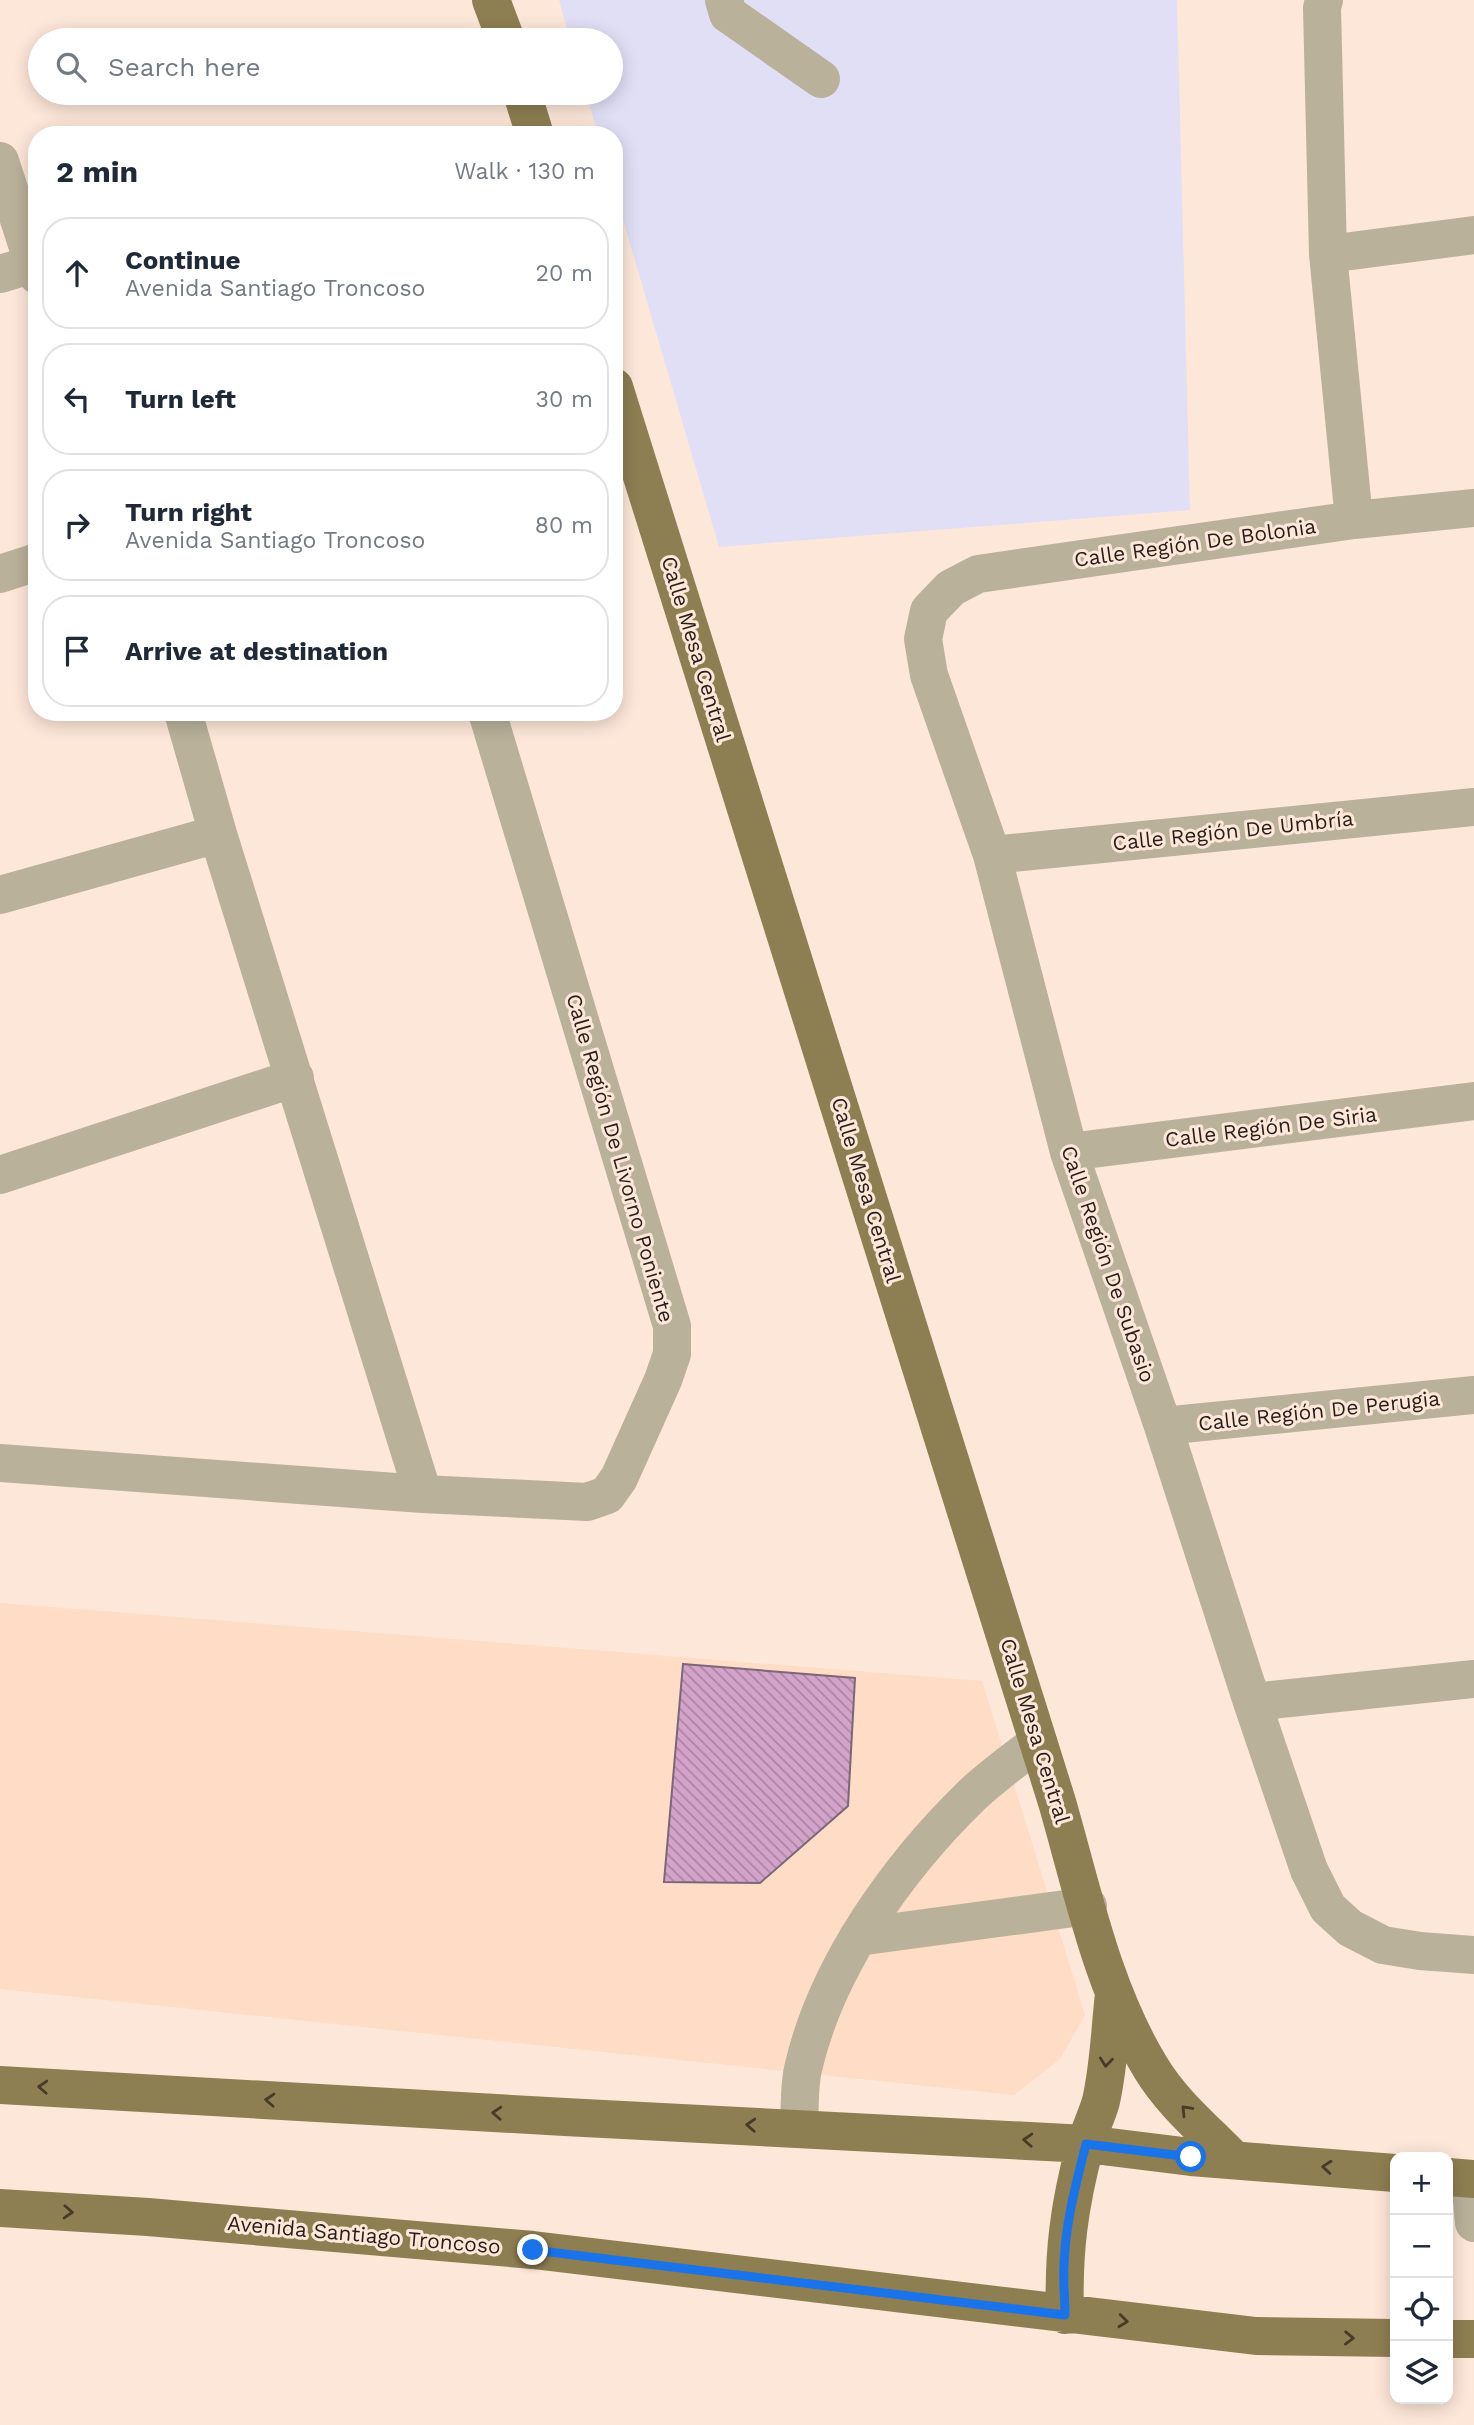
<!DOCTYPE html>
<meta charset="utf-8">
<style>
body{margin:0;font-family:"Work Sans",sans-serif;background:#f6f6f7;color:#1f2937}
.controls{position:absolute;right:21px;bottom:21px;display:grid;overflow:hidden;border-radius:14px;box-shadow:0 4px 18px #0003}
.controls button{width:63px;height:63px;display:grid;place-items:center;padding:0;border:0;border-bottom:2px solid #e0e1e3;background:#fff;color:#1f2937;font:35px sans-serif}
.stop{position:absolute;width:21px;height:21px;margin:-16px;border:5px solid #1a73e8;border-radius:50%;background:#fff}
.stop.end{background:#1a73e8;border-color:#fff;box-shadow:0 2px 7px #0008}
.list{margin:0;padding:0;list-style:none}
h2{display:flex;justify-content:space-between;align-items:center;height:91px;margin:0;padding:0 28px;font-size:30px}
h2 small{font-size:23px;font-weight:400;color:#747a83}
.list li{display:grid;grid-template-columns:46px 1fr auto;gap:21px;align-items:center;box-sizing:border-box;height:112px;margin:0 14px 14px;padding:0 14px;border:2px solid #e0e1e3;border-radius:28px}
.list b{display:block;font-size:26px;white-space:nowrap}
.list p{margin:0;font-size:23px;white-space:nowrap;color:#747a83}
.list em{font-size:23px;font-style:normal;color:#747a83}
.icon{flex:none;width:38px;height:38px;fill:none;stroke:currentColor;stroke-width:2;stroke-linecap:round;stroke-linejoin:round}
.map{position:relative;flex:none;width:1474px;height:2425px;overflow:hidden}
.search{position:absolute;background:#fff;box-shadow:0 4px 18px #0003;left:28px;top:28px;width:595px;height:77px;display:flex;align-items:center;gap:18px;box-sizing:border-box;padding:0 24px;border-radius:38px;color:#747a83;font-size:26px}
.panel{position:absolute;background:#fff;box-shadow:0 4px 18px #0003;left:28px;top:126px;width:595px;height:595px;border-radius:28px}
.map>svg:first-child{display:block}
.built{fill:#fedcc5}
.education{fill:#e1dff5}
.building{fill:url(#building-back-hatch);stroke:#7c6677;stroke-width:2}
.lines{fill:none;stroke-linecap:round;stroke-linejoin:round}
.minor{stroke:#b9b199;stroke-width:38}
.major{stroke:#8e7f52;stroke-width:38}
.oneway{stroke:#473b29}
.route{stroke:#1a73e8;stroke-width:9}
.labels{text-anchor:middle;stroke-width:6;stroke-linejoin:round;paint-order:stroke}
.street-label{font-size:21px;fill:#281e18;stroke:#fde7d9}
</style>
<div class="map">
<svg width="1474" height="2425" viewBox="0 0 1474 2425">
<defs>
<pattern id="building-back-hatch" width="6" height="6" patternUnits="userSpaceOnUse" patternTransform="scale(1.75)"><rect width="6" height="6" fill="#d4a3ca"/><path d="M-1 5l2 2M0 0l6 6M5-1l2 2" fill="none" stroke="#ac84a3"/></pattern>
</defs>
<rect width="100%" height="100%" fill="#fde7d9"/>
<path class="built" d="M0,1603L982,1681L1085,2015L1060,2059L1014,2095L0,1989Z"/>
<path class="education" d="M559,0H1177L1190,510L719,547L614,189V135H598L586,93H611V40H570Z"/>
<path class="building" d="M683,1664L855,1678L848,1806L760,1883L664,1882Z"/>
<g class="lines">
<path class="minor" d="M724,0L728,14L821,79
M1324,0L1322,8L1328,254L1354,520
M0,161L37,275
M1328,254L1474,235
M0,274L33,264
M1474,508L1354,520L978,574L951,588L929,611L923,639L929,675L992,855L1069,1152L1163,1426L1252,1702L1309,1870L1328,1908L1350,1928L1383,1945L1420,1951L1474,1955
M0,574L37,562
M183,712L218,834L423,1494
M992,855L1474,807
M0,895L218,834
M1069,1152L1474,1101
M0,1175L295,1078
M1163,1426L1474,1395
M0,1463L423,1494L587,1502L607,1495L619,1478L663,1380L672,1354V1326L487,712
M1252,1702L1474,1679
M858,1937L1088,1906
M799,2127C800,2108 799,2087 803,2069C826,1967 898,1867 972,1795C992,1776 1016,1759 1038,1742
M1470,2179L1474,2223"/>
<path class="major" d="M491,0L506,40
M522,93L535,135
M614,387L1057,1802C1083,1892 1102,1988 1151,2068C1172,2103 1205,2130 1233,2159
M0,2085L565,2117L1086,2144L1191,2157L1395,2173
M1448,2177L1474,2179
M0,2208L148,2217L533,2250L1256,2336L1395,2338
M1065,2315C1063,2253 1069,2206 1085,2146C1089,2131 1097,2116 1101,2101C1109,2066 1110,2029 1114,1994
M1448,2339H1474"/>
</g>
<defs><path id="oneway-chevron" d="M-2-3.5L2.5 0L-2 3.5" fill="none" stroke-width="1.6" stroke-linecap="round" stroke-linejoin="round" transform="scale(1.75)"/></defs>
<g class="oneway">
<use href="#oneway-chevron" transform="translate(1106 2062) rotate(96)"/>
<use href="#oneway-chevron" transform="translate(43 2087) rotate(-177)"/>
<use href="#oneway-chevron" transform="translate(270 2100) rotate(-177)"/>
<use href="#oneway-chevron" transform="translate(1186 2110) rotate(-134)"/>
<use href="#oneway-chevron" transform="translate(497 2113) rotate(-177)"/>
<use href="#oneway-chevron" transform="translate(751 2125) rotate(-177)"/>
<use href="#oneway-chevron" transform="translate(1028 2140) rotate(-177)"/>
<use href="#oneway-chevron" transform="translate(1327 2167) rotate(-175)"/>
<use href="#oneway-chevron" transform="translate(68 2212) rotate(3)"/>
<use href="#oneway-chevron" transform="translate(1123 2321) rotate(6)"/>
<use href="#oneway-chevron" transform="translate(1349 2338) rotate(1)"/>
</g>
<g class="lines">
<path class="route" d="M533,2250L1065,2315C1065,2299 1063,2282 1064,2266C1065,2224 1076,2184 1086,2144L1191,2157"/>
</g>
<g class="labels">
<g class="street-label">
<text transform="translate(1195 543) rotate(-8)" y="7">Calle Región De Bolonia</text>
<text transform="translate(696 649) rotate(73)" y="7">Calle Mesa Central</text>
<text transform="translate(1233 831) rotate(-6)" y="7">Calle Región De Umbría</text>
<text transform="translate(1271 1127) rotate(-7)" y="7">Calle Región De Siria</text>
<text transform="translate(620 1158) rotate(74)" y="7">Calle Región De Livorno Poniente</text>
<text transform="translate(866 1190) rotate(73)" y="7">Calle Mesa Central</text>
<text transform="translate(1108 1264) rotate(71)" y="7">Calle Región De Subasio</text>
<text transform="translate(1319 1411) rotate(-6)" y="7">Calle Región De Perugia</text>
<text transform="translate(1035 1731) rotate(73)" y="7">Calle Mesa Central</text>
<text transform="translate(364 2235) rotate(5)" y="7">Avenida Santiago Troncoso</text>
</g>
</g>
</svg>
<div class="controls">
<button>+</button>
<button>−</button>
<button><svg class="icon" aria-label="locate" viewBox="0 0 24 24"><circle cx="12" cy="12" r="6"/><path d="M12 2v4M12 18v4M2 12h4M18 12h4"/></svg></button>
<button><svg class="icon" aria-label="layers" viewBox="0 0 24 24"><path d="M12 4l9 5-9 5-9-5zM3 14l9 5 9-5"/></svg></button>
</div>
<div class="stop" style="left:1191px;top:2157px"></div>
<div class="stop end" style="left:533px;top:2250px"></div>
<div class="search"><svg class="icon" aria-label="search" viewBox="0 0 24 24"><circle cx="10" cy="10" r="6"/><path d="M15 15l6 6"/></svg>Search here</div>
<section class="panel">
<h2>2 min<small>Walk · 130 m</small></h2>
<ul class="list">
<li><svg class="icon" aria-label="ahead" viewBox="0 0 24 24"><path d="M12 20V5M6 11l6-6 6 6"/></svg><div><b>Continue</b><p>Avenida Santiago Troncoso</p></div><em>20 m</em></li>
<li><svg class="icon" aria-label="left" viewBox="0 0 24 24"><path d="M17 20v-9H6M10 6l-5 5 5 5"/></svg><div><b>Turn left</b></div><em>30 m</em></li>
<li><svg class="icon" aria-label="right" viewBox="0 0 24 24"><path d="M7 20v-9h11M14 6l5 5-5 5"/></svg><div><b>Turn right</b><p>Avenida Santiago Troncoso</p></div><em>80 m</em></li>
<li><svg class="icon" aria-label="arrive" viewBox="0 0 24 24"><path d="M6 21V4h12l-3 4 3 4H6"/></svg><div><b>Arrive at destination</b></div></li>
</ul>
</section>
</div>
